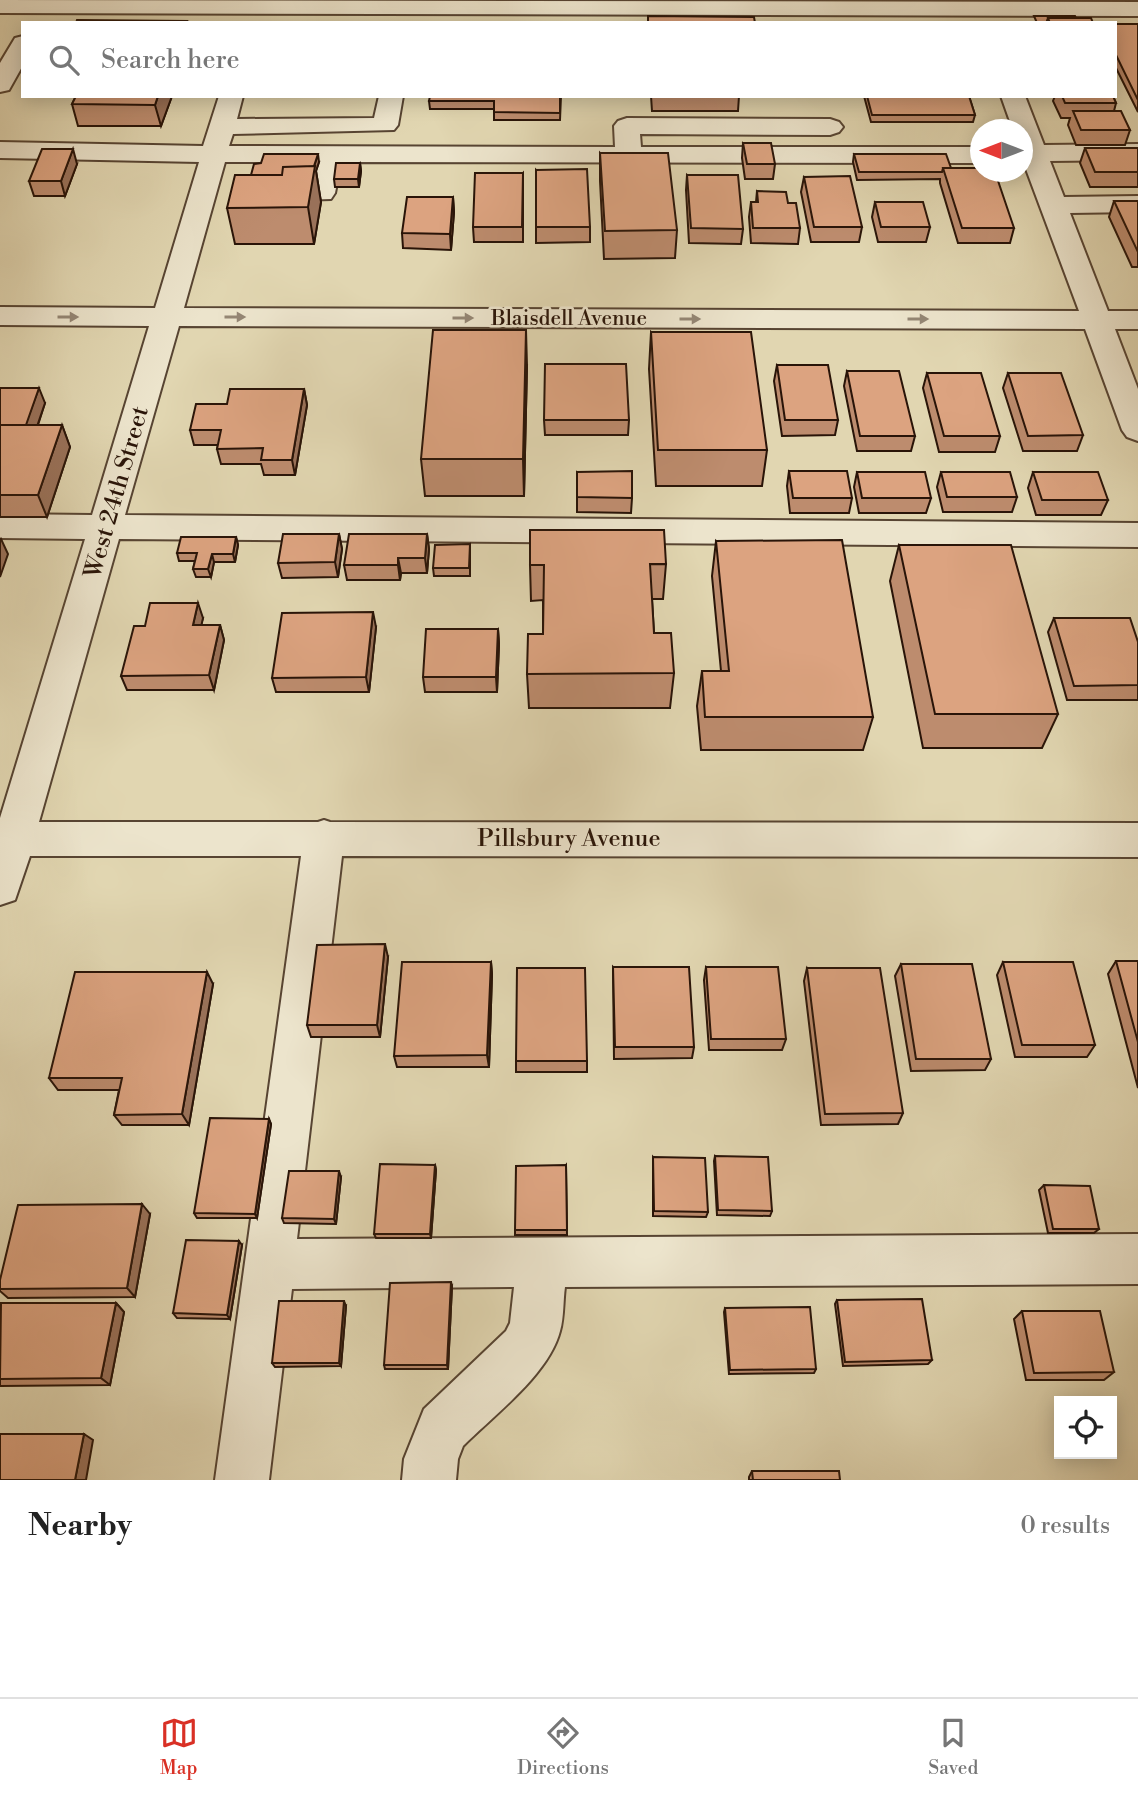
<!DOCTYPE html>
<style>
body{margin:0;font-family:"Libre Bodoni",serif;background:#f6f6f6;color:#222}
.controls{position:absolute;right:21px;bottom:21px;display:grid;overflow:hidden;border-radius:0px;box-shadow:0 4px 18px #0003}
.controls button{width:63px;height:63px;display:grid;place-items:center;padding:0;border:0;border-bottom:2px solid #e0e0e0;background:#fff;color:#222;font:35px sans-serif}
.compass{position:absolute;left:970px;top:119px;width:63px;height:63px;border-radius:50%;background:#fff;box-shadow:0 4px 18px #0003;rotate:270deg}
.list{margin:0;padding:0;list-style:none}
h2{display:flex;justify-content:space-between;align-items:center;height:91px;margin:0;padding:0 28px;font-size:30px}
h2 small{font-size:23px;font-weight:400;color:#767676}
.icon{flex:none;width:38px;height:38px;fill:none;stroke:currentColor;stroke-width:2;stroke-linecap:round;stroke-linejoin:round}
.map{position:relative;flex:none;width:1138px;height:1480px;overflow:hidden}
.search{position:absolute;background:#fff;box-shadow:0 4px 18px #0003;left:21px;right:21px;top:21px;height:77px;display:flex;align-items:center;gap:18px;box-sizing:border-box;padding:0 24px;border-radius:0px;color:#767676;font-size:26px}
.sheet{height:217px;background:#fff}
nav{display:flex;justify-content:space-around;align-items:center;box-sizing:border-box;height:98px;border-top:2px solid #e0e0e0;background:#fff;font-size:19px;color:#767676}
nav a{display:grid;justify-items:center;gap:4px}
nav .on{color:#d93025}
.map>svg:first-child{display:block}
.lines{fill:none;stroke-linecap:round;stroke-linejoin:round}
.minor-casing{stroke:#574432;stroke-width:4}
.minor{fill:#ece4cc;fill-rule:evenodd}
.wall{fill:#bd8c6e;stroke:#291408;stroke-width:2}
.shaded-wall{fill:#9a725a;stroke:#291408;stroke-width:2}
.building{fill:#dca380;stroke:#291408;stroke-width:2}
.oneway{fill:#948674}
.labels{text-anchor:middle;stroke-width:5;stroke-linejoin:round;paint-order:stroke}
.far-street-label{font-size:21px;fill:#291408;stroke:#ece4cc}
.street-label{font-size:24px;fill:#291408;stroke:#ece4cc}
</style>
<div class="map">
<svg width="1138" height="1480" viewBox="0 0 1138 1480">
<rect width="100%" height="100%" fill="#e1d6b1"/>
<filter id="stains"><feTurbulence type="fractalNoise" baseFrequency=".00286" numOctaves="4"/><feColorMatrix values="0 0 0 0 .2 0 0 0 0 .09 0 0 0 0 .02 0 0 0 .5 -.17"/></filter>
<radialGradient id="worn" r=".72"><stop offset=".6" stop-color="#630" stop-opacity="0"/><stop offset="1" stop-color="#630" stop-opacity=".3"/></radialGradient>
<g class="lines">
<g class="minor-casing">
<path id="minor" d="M0,0L1138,2V16L0,13Z
M23,36V65L9,90L0,92V63L15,38Z
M219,96H243L237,119L374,118L379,96H403L398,125L394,130L233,134L229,146L615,147L614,126L618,121L627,118L830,119L839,122L843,127L839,132L830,135L640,134L641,147H981V163L341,162L335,193L331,199L268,201L259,199L255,193L259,187L310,185L315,162H225L184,308L1079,311L1023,161V130H1013L1001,96H1025L1044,145L1138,144V160L1050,161L1064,197L1138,196V212L1070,213L1108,311H1138V329H1115L1138,389V441L1127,437L1122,430L1085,329L179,326L125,515L1138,523V547L119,539L39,822H318L324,820L330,822L1138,823V857L342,856L297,1239L1138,1234V1284L565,1287C563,1301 564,1317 560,1331C549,1374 494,1415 463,1446L458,1459L456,1480H402L404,1459L424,1409L506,1331L510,1323L514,1287L292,1289L269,1480H215L301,856H30L15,900L0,905V818L85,539L0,538V514L92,515L149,326L0,325V307L155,308L199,162L0,158V142L203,146Z"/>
</g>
<use href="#minor" class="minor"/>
</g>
<path class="wall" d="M1115,24H1138V112L1115,66Z
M76,96H172L161,126H78L72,104Z
M561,96L560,120H494V109H430L429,101Z
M651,96H739L738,111H652Z
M864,96H969L975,115L973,122H871Z
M1055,96H1113L1116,103L1114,111L1130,130L1125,145H1076L1068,125L1070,118H1061L1053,101Z
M743,143L775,164L773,179H745L742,158Z
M1085,148H1138V187H1090L1080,163Z
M600,153L677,230L675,258L604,259L600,181Z
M854,154L951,168L1014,228L1010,243H958L940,183V179L857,180L853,162Z
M319,162L316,171L321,202L314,244H235L227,208L251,175Z
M360,163L361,171L359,187H335L334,179Z
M77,164L65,196H34L29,181Z
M536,170L590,227V242L536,243Z
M523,173V242H474L473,227Z
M687,175L743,229L741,244L689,243L686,190Z
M804,177L862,227L859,242H811L801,192Z
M757,191L788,203L800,228L798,244L751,243L749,217L751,202H756Z
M453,197L454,212L451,250L403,248L402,233Z
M1114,201H1138V267H1132L1109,217Z
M875,202L930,227L926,242H878L872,217Z
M651,332L767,450L762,486H656L649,369Z
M777,365L838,420L835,435L782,436L774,381Z
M527,366L524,496H425L421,459Z
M847,371L915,436L911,451H857L844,386Z
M927,373L1000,436L995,452H939L923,388Z
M1008,373L1083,435L1077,451H1023L1003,388Z
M0,388L45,403L38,425H62L70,447L47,517H0Z
M304,389L307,405L295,475H264L261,464H221L217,449L218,445H194L190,430L227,404Z
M544,420H629L628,435H545Z
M789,471L852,498L849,513H790L787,486Z
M577,472L632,498L631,513L577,512Z
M857,472L931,498L926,513H859L854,487Z
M941,472L1017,497L1012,512H943L937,487Z
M1033,472L1108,500L1101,515H1036L1028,488Z
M339,534L342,549L338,577L282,578L278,563Z
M427,534L429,549L427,573H401L400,580H347L344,565Z
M236,537L238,545L235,562H214L211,577H196L193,569L195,561H179L177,553Z
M716,541L873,717L863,750H701L697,706L702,671H721L712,576Z
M470,544V576H434L433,568Z
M899,545L1058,714L1042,748H923L890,581Z
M666,564L663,599H652L654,633L674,673L670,708H529L527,674L543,634V600L531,601L530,565Z
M203,618L201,625H220L224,640L214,690H127L121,676L145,626Z
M1054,618L1138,642V700H1067L1048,632Z
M376,627L369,692H276L272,678Z
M498,629L499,644L497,692H425L423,677Z
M388,957L380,1037H311L307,1025Z
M1116,961H1138V1088L1108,974Z
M491,962L492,974L489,1067H397L394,1056Z
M1003,962L1095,1045L1087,1057H1015L997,975Z
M901,964L991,1059L985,1070L911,1071L895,976Z
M613,967L694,1047L692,1058L614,1059Z
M706,967L786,1039L782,1050H709L704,980Z
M807,968L903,1113L898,1124L821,1125L804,981Z
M213,984L189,1125H122L114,1115L119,1090H58L49,1078Z
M516,1061H587V1072H516Z
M269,1119L271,1124L257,1218H197L194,1213Z
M715,1156L772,1211L770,1216L717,1215L714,1161Z
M653,1157L708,1212L706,1217L653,1216Z
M435,1165L436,1170L431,1238H376L374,1234Z
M566,1165L567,1235H515V1230Z
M341,1177L336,1224L284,1223L282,1218Z
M1044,1185L1099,1229L1094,1233H1048L1039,1190Z
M150,1214L135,1297L8,1298L0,1291V1280Z
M242,1245L230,1319L177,1318L173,1313Z
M452,1286L448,1369H385L384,1365Z
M837,1300L932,1360L928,1364L843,1366L835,1304Z
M116,1303L124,1312L110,1385L0,1386V1307Z
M346,1306L341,1366L275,1367L272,1363Z
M725,1308L816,1369L814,1373L729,1374L724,1312Z
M1022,1311L1114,1372L1104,1380H1026L1014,1319Z
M752,1471L840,1480H749V1477Z"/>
<path class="shaded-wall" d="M158,96H172L161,126L155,105Z
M73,149L77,164L65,196L61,181Z
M318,154L319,162L316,171L321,202L314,244L308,207L311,176Z
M360,163L361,171L359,187L358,179Z
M453,197L454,212L451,250L450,234Z
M526,330L527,366L524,496L523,459Z
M39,388L45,403L30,447L23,431Z
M304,389L307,405L295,475L292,460Z
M62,425L70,447L47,517L38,495Z
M339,534L342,549L338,577L335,562Z
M427,534L429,549L427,573L425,558Z
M236,537L238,545L235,562L233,554Z
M1,539L8,554L0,577V541Z
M212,554L214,562L211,577L208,569Z
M398,558L401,573L400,580L398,565Z
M198,603L203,618L198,640L193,625Z
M373,612L376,627L369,692L366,677Z
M220,625L224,640L214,690L209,675Z
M498,629L499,644L497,692L496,677Z
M385,944L388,957L380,1037L377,1025Z
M491,962L492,974L489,1067L487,1055Z
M207,972L213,984L189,1125L182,1114Z
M269,1119L271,1124L257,1218L255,1214Z
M435,1165L436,1170L431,1238L430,1234Z
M339,1171L341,1177L336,1224L334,1219Z
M142,1204L150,1214L135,1297L127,1288Z
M239,1241L242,1245L230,1319L227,1315Z
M451,1282L452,1286L448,1369L447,1365Z
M344,1301L346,1306L341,1366L339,1363Z
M116,1303L124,1312L110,1385L101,1378Z
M84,1434L93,1440L86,1480H75Z"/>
<path class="building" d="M648,16L754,17L755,23H648Z
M1034,16H1075L1076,18H1048L1046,23H1037Z
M1048,18H1091L1093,23H1050Z
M77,20L187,21L186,23H76Z
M1115,24H1138V100L1115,53Z
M76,96H158L155,105L72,104Z
M430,96H560V113L494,112V101H429Z
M867,96H969L975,115H872Z
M1062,96H1113L1116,103H1065Z
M1073,111H1121L1130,130H1081Z
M743,143H771L775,164H747Z
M1085,148H1138V172H1095Z
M42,149H73L61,181H29Z
M600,153H668L677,230L605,231Z
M264,154H318L314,166L283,167L282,175H251L254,164L261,163Z
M854,154H946L951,168H943L942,172H859Z
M336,163H360L358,179H334Z
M315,166L308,207L227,208L235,175H282L283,167Z
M943,168H981V172H995L1014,228H962Z
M587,169L590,227H536V170Z
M475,173H523L522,227H473Z
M687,175H738L743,229L691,228Z
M850,176L862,227H814L804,177Z
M757,191L786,192L788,203H796L800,228H753L751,202H758Z
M407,197H453L450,234L402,233Z
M1114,201H1138V252Z
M875,202H923L930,227H881Z
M433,330H526L523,459H421Z
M651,332H751L767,450H658Z
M545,364H626L629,420H544Z
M777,365H828L838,420H785Z
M847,371H899L915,436H860Z
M927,373H981L1000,436H944Z
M1008,373H1061L1083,435L1028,436Z
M0,388H39L26,425H0Z
M230,389H304L292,460H261L263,448L217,449L221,430H190L196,404H227Z
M0,425H62L38,495H0Z
M632,471V498L577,497V472Z
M789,471H847L852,498H793Z
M857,472H925L931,498H862Z
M941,472H1010L1017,497H947Z
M1033,472H1098L1108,500H1042Z
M530,530H664L666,564H650L654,633H671L674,673L527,674L528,634H543L544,565H530Z
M283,534H339L335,562L278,563Z
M349,534H427L425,558H398V565H344Z
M181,537H236L233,554H212L208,569H193L197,553H177Z
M842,540L873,717H705L702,671H729L716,541Z
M470,544L469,568H433L435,545Z
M899,545H1011L1058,714H935Z
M150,603H198L193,625H220L209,675L121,676L134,626H145Z
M373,612L366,677L272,678L282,613Z
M1054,618H1130L1138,642V685L1074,686Z
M426,629H498L496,677H423Z
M385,944L377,1025H307L317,945Z
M1116,961H1138V1042Z
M402,962H491L487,1055L394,1056Z
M1003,962H1073L1095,1045H1022Z
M901,964H972L991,1059H916Z
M613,967H689L694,1047H615Z
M706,967H778L786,1039H711Z
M517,968H585L587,1061H516Z
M807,968H880L903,1113L825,1114Z
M75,972H207L182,1114L114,1115L122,1078H49Z
M210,1118L269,1119L255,1214L194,1213Z
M715,1156L768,1157L772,1211L718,1210Z
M653,1157L705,1158L708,1212L654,1211Z
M380,1164L435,1165L430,1234H374Z
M566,1165L567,1230H515L516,1166Z
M289,1171H339L334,1219L282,1218Z
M1044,1185L1090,1186L1099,1229H1053Z
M142,1204L127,1288L0,1289V1280L18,1205Z
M186,1240L239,1241L227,1315L173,1313Z
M451,1282L447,1365H384L390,1283Z
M922,1299L932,1360L845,1362L837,1300Z
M279,1301H344L339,1363H272Z
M1,1303H116L101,1378L0,1379Z
M810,1307L816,1369L730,1370L725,1308Z
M1022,1311H1100L1114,1372L1034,1373Z
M0,1434H84L75,1480H0Z
M752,1471H839L840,1480H753Z"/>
<defs><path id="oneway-solid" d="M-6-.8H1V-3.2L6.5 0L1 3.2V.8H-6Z" transform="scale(1.75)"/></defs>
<g class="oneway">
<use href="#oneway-solid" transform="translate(68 317)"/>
<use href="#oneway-solid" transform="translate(235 317)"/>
<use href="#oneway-solid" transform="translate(463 318)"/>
<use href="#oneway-solid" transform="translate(690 319)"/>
<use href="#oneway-solid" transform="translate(918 319)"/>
</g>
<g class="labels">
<g class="far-street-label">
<text x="569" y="325">Blaisdell Avenue</text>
</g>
<g class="street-label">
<text transform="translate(116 492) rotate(-74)" y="8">West 24th Street</text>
<text x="569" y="846">Pillsbury Avenue</text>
</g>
</g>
<rect width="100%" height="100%" filter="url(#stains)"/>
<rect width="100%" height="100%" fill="url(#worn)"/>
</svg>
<div class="controls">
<button><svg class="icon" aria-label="locate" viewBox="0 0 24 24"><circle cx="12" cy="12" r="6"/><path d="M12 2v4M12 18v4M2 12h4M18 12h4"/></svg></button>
</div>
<svg class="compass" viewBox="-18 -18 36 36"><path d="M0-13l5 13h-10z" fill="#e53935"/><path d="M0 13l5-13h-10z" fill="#767676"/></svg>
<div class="search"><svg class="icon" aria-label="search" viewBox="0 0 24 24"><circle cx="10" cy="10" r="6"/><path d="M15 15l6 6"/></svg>Search here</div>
</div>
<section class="sheet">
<h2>Nearby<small>0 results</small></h2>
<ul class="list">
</ul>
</section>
<nav>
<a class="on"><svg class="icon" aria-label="map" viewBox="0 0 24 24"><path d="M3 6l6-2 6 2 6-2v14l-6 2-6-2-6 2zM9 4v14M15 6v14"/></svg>Map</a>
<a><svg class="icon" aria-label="directions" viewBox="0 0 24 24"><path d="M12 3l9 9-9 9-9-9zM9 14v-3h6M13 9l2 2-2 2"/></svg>Directions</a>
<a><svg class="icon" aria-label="saved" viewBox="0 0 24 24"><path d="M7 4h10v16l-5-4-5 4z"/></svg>Saved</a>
</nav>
